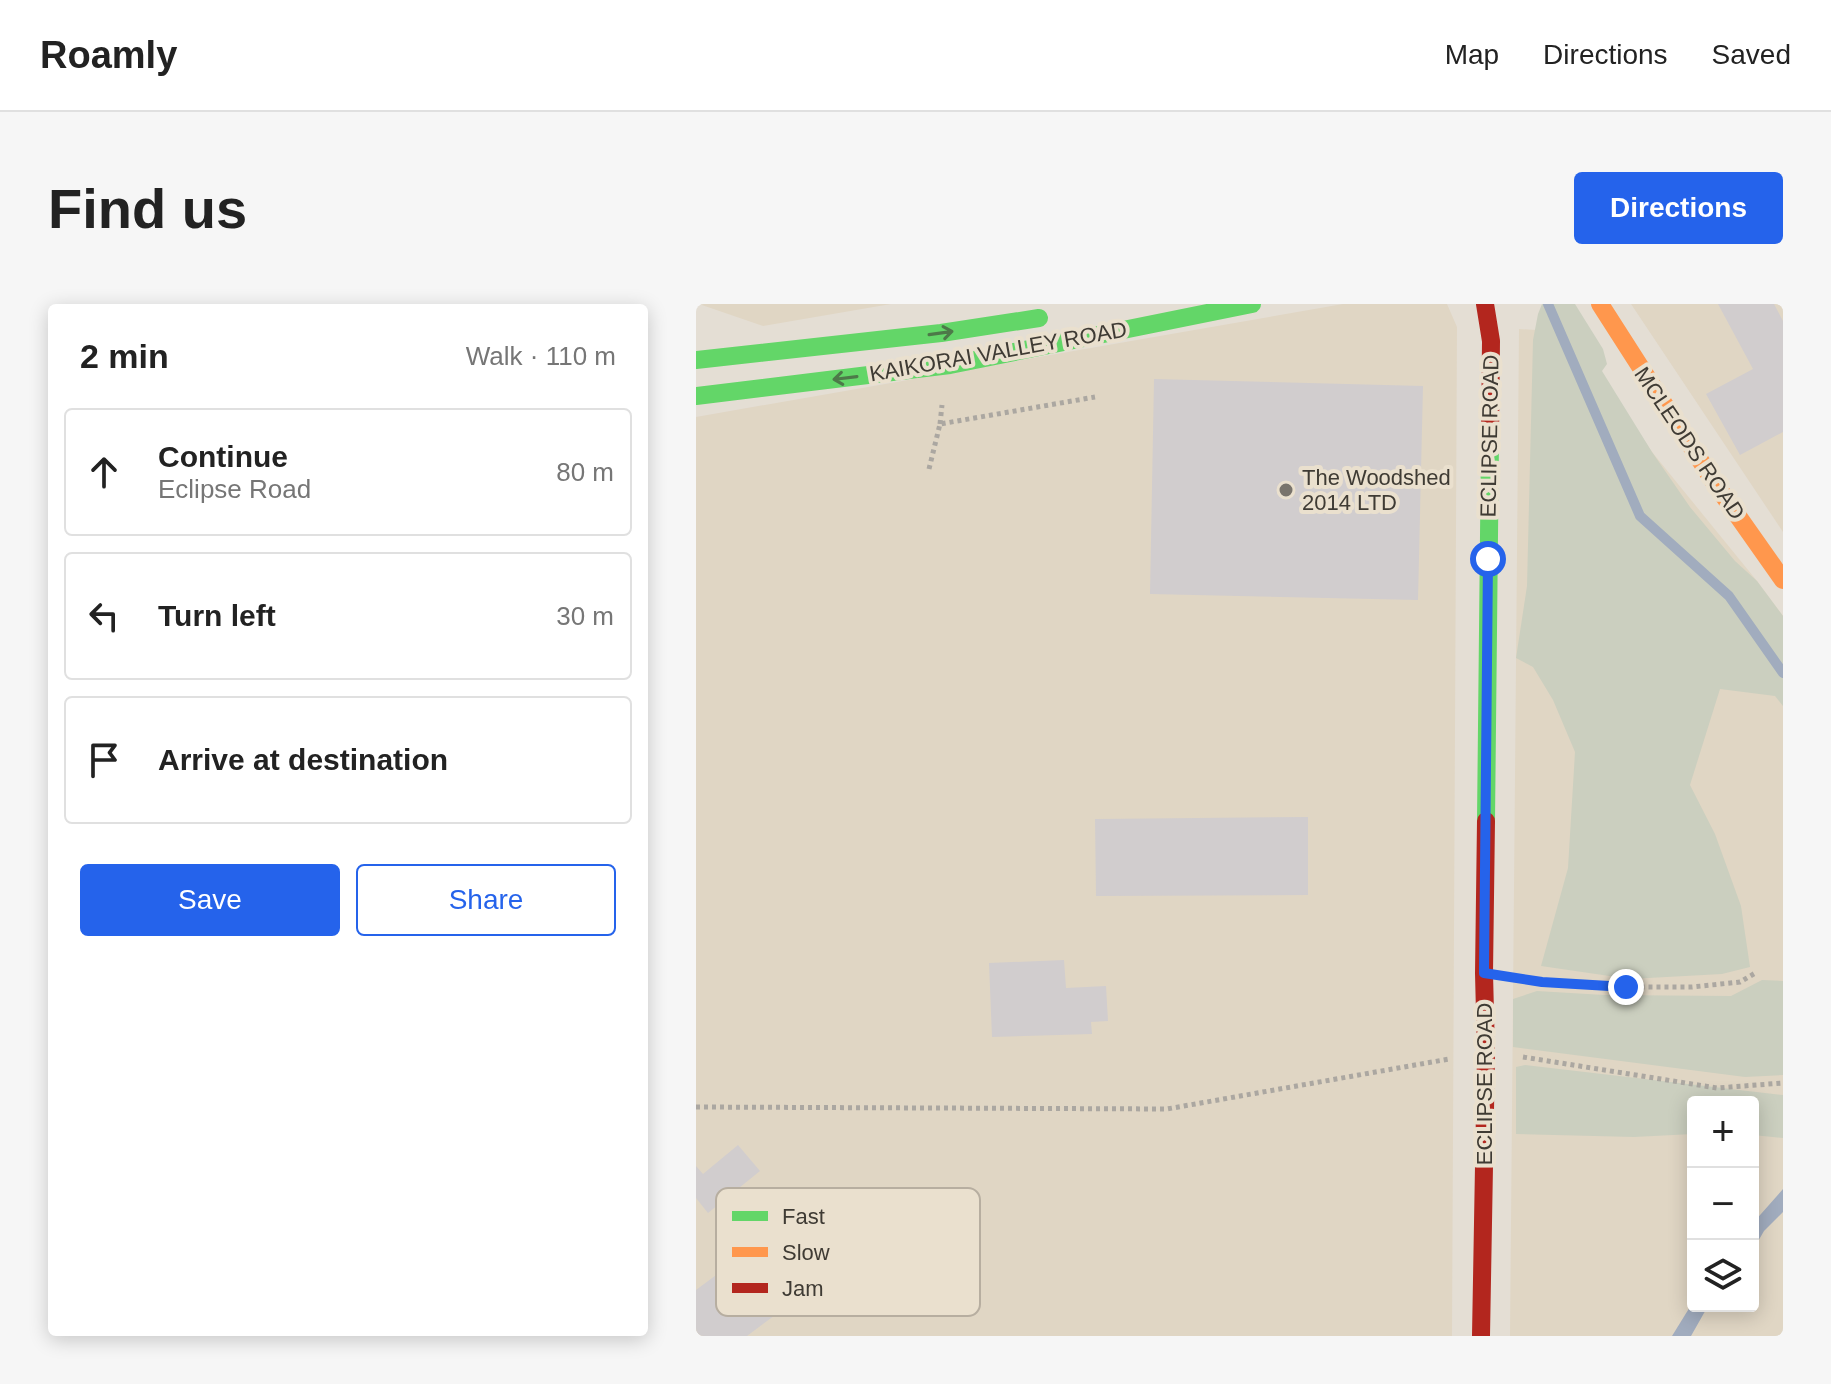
<!DOCTYPE html>
<meta charset="utf-8">
<style>
body{margin:0;font-family:Helvetica,sans-serif;background:#f6f6f6;color:#222}
.controls{position:absolute;right:24px;bottom:24px;display:grid;overflow:hidden;border-radius:8px;box-shadow:0 4px 20px #0003}
.controls button{width:72px;height:72px;display:grid;place-items:center;padding:0;border:0;border-bottom:2px solid #e0e0e0;background:#fff;color:#222;font:40px sans-serif}
.stop{position:absolute;width:24px;height:24px;margin:-18px;border:6px solid #2563eb;border-radius:50%;background:#fff}
.stop.end{background:#2563eb;border-color:#fff;box-shadow:0 2px 8px #0008}
.list{margin:0;padding:0;list-style:none}
h2{display:flex;justify-content:space-between;align-items:center;height:104px;margin:0;padding:0 32px;font-size:34px}
h2 small{font-size:26px;font-weight:400;color:#767676}
.list li{display:grid;grid-template-columns:52px 1fr auto;gap:24px;align-items:center;box-sizing:border-box;height:128px;margin:0 16px 16px;padding:0 16px;border:2px solid #e0e0e0;border-radius:8px}
.list b{display:block;font-size:30px;white-space:nowrap}
.list p{margin:0;font-size:26px;white-space:nowrap;color:#767676}
.list em{font-size:26px;font-style:normal;color:#767676}
.actions{display:flex;gap:16px;padding:24px 32px}
.actions a{flex:1;padding:18px 0;border:2px solid #2563eb;border-radius:8px;text-align:center;font-size:28px;color:#2563eb}
.actions .main{background:#2563eb;color:#fff}
.icon{flex:none;width:44px;height:44px;fill:none;stroke:currentColor;stroke-width:2;stroke-linecap:round;stroke-linejoin:round}
.map{position:relative;flex:none;width:1087px;height:1032px;overflow:hidden;border-radius:8px}
header{display:flex;align-items:center;gap:48px;box-sizing:border-box;height:112px;padding:0 40px;background:#fff;border-bottom:2px solid #e0e0e0}
header strong{font-size:38px}
nav{display:flex;gap:44px;margin-inline-start:auto;font-size:28px}
.intro{display:flex;align-items:center;justify-content:space-between;box-sizing:border-box;height:192px;padding:0 48px}
h1{margin:0;font-size:56px}
.button{padding:20px 36px;border-radius:8px;background:#2563eb;color:#fff;font-size:28px;font-weight:700}
main{display:flex;gap:48px;padding:0 48px}
aside{flex:1;background:#fff;border-radius:8px;box-shadow:0 4px 20px #0003}
.map>svg:first-child{display:block}
.built{fill:#e0d6c4;fill-rule:evenodd}
.green{fill:#cbcfbf}
.water{fill:#a1acbe}
.lines{fill:none;stroke-linecap:round;stroke-linejoin:round}
.stream{stroke:#a1acbe;stroke-width:10}
.building{fill:#d1cdce}
.path{stroke:#aba7a1;stroke-width:5;stroke-dasharray:4 4;stroke-linecap:butt}
.fast{stroke:#63d668;stroke-width:18}
.slow{stroke:#ff974d;stroke-width:18}
.jam{stroke:#b3261e;stroke-width:18}
.oneway{stroke:#4d7949}
.route{stroke:#2563eb;stroke-width:10}
.poi-dot{fill:#79746c;stroke:#eae0ce;stroke-width:3}
.labels{text-anchor:middle;stroke-width:8;stroke-linejoin:round;paint-order:stroke}
.street-label{font-size:22px;fill:#3f3b34;stroke:#eae0ce}
.poi-label{font-size:22px;fill:#3f3b34;stroke:#eae0ce;text-anchor:start}
.key{fill:#eae0ce;stroke:#b7aea0;stroke-width:2}
.key-label{font-size:22px;fill:#3f3b34}
</style>
<header>
<strong>Roamly</strong>
<nav><a>Map</a><a>Directions</a><a>Saved</a></nav>
</header>
<div class="intro"><h1>Find us</h1><a class="button">Directions</a></div>
<main>
<aside>
<h2>2 min<small>Walk · 110 m</small></h2>
<ul class="list">
<li><svg class="icon" aria-label="ahead" viewBox="0 0 24 24"><path d="M12 20V5M6 11l6-6 6 6"/></svg><div><b>Continue</b><p>Eclipse Road</p></div><em>80 m</em></li>
<li><svg class="icon" aria-label="left" viewBox="0 0 24 24"><path d="M17 20v-9H6M10 6l-5 5 5 5"/></svg><div><b>Turn left</b></div><em>30 m</em></li>
<li><svg class="icon" aria-label="arrive" viewBox="0 0 24 24"><path d="M6 21V4h12l-3 4 3 4H6"/></svg><div><b>Arrive at destination</b></div></li>
</ul>
<div class="actions"><a class="main">Save</a><a>Share</a></div>
</aside>
<div class="map">
<svg width="1087" height="1032" viewBox="0 0 1087 1032">
<rect width="100%" height="100%" fill="#e4ded4"/>
<path class="built" d="M3,0H195L67,22Z
M647,0H751L761,23L756,1032H0V113Z
M935,0H1087V228Z
M823,25L877,28L956,148L1061,277L1087,312V1032H814ZM997,798H1057V1002H997Z"/>
<path class="green" d="M846,0H879L907,45L911,60L906,67L956,148L994,203L1039,257L1061,277L1087,312V402L1079,392L1024,385L994,481L1019,530L1045,602L1054,663L1026,670L934,675L845,662L872,564L879,448L857,396L837,363L820,354L831,282L837,36L842,10Z
M1066,676L1087,677V771L1049,773L817,743V695L841,687L908,691L1035,692Z
M829,761L1087,791V834L1057,831V798H997V830L938,833L820,830V763Z"/>
<path class="water" d="M1087,885V908L1068,927L1057,946V919Z
M997,998V1002H1012L995,1032H976Z"/>
<g class="lines">
<path class="stream" d="M852,0L944,212L1033,292L1087,369"/>
</g>
<path class="building" d="M1022,0H1078L1087,17V128L1044,151L1010,90L1057,65Z
M458,75L727,82L722,296L454,290Z
M612,513V591L400,592L399,515Z
M368,656L370,684L410,682L412,717L395,718L396,730L296,733L293,659Z
M42,841L64,867L12,909L0,894V862L7,870Z
M102,910L142,964L51,1032H2L0,1029V986Z"/>
<g class="lines">
<path class="path" d="M244,120L246,101
M233,165L244,120L399,93
M825,674L846,678L930,683H996L1044,678L1061,668
M827,753L1021,784L1087,779
M0,803L471,805L753,755"/>
<path class="fast" d="M0,56L245,29L343,14
M0,92L254,61L556,0
M790,517L794,136"/>
<path class="slow" d="M904,0L1020,181L1087,276"/>
<path class="jam" d="M789,0L795,37L794,136
M785,1032L790,749L788,669L790,517"/>
</g>
<defs><path id="oneway-shaft" d="M-6 0H5M1.5-3L5.5 0L1.5 3" fill="none" stroke-width="1.6" stroke-linecap="round" stroke-linejoin="round" transform="scale(2)"/></defs>
<g class="oneway">
<use href="#oneway-shaft" transform="translate(245 29) rotate(-8)"/>
<use href="#oneway-shaft" transform="translate(149 74) rotate(173)"/>
</g>
<g class="lines">
<path class="route" d="M792,255L788,669L846,678L930,683"/>
</g>
<circle class="poi-dot" cx="590" cy="186" r="8"/>
<g class="labels">
<g class="street-label">
<text transform="translate(302 47) rotate(-10)" y="8">KAIKORAI VALLEY ROAD</text>
<text transform="translate(793 132) rotate(-89)" y="8">ECLIPSE ROAD</text>
<text transform="translate(994 139) rotate(56)" y="8">MCLEODS ROAD</text>
<text transform="translate(788 780) rotate(-90)" y="8">ECLIPSE ROAD</text>
</g>
<g class="poi-label">
<text x="606" y="181">The Woodshed<tspan x="606" dy="25">2014 LTD</tspan></text>
</g>
</g>
<rect x="20" y="884" width="264" height="128" rx="12" class="key"/>
<rect x="36" y="907" width="36" height="10" fill="#63d668"/>
<rect x="36" y="943" width="36" height="10" fill="#ff974d"/>
<rect x="36" y="979" width="36" height="10" fill="#b3261e"/>
<g class="key-label">
<text x="86" y="920">Fast</text>
<text x="86" y="956">Slow</text>
<text x="86" y="992">Jam</text>
</g>
</svg>
<div class="controls">
<button>+</button>
<button>−</button>
<button><svg class="icon" aria-label="layers" viewBox="0 0 24 24"><path d="M12 4l9 5-9 5-9-5zM3 14l9 5 9-5"/></svg></button>
</div>
<div class="stop" style="left:792px;top:255px"></div>
<div class="stop end" style="left:930px;top:683px"></div>
</div>
</main>
